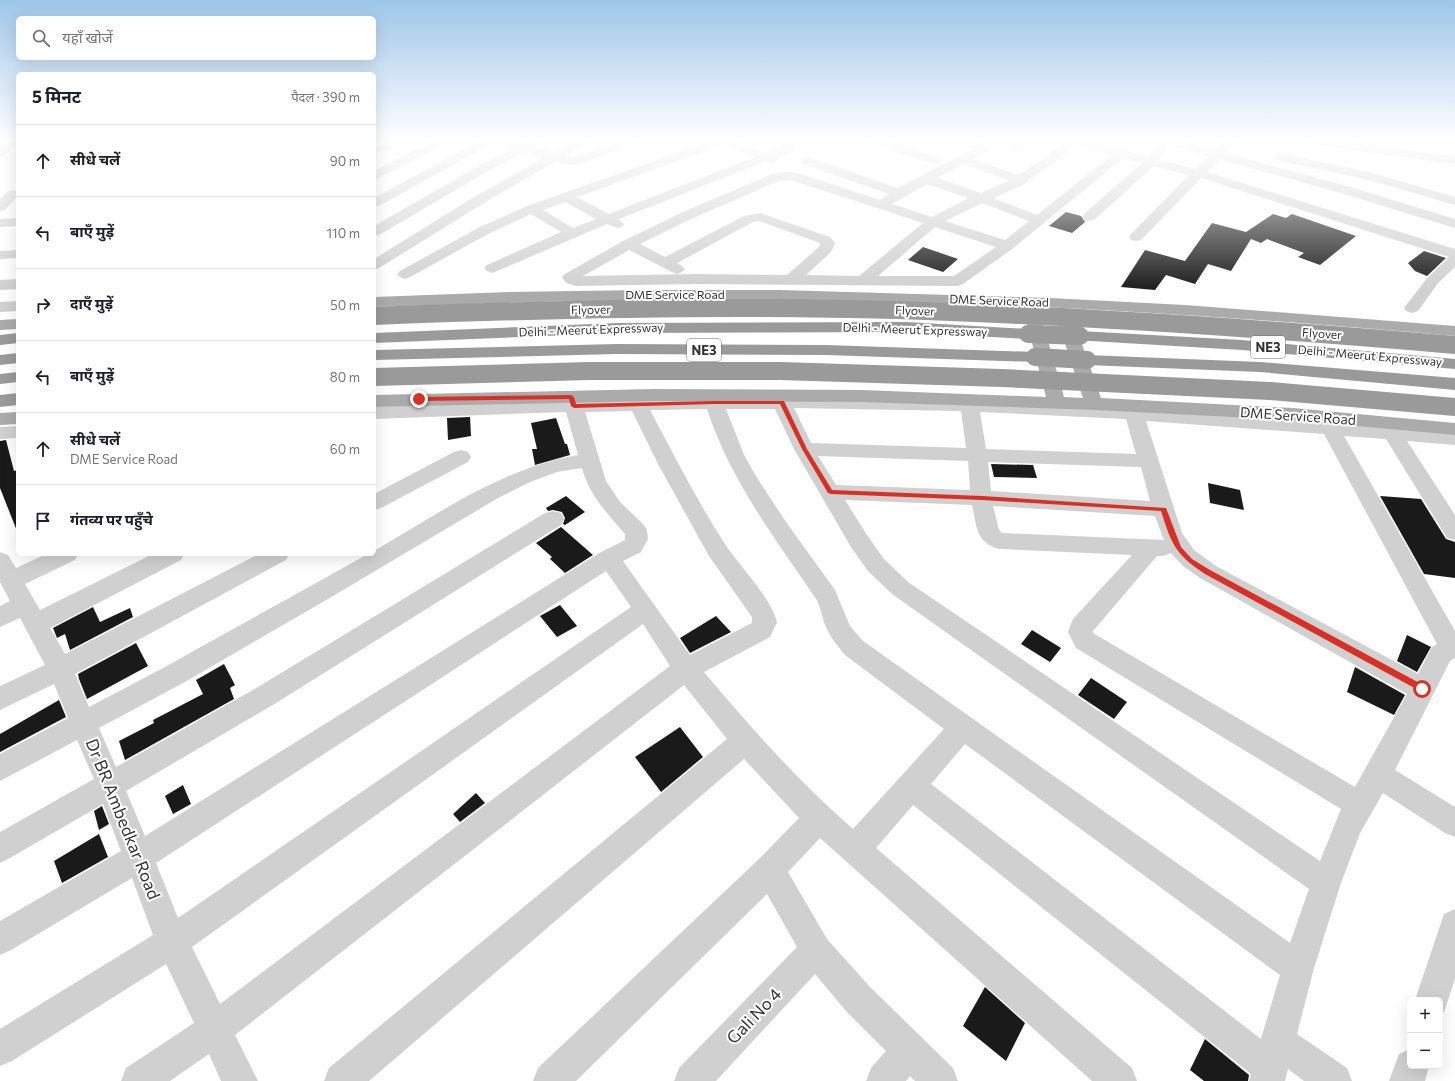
<!DOCTYPE html>
<html lang="hi">
<meta charset="utf-8">
<style>
body{margin:0;font-family:Commissioner,"Noto Sans Devanagari",sans-serif;background:#f6f6f6;color:#202124}
.controls{position:absolute;right:12px;bottom:12px;display:grid;overflow:hidden;border-radius:6px;box-shadow:0 4px 16px #0002}
.controls button{width:36px;height:36px;display:grid;place-items:center;padding:0;border:0;border-bottom:1px solid #e0e0e0;background:#fff;color:#202124;font:20px sans-serif}
.stop{position:absolute;width:12px;height:12px;margin:-9px;border:3px solid #d93025;border-radius:50%;background:#fff}
.stop.end{background:#d93025;border-color:#fff;box-shadow:0 1px 4px #0008}
.list{margin:0;padding:0;list-style:none}
h2{display:flex;justify-content:space-between;align-items:center;height:52px;margin:0;padding:0 16px;font-size:17px}
h2 small{font-size:13px;font-weight:400;color:#757577}
.list li{display:grid;grid-template-columns:26px 1fr auto;gap:12px;align-items:center;box-sizing:border-box;height:72px;padding:0 16px;border-top:1px solid #e0e0e0}
.list b{display:block;font-size:15px;white-space:nowrap}
.list p{margin:0;font-size:13px;white-space:nowrap;color:#757577}
.list em{font-size:13px;font-style:normal;color:#757577}
.icon{flex:none;width:22px;height:22px;fill:none;stroke:currentColor;stroke-width:2;stroke-linecap:round;stroke-linejoin:round}
.map{position:relative;flex:none;width:1455px;height:1081px;overflow:hidden}
.search{position:absolute;background:#fff;box-shadow:0 4px 16px #0002;left:16px;top:16px;width:360px;height:44px;display:flex;align-items:center;gap:10px;box-sizing:border-box;padding:0 14px;border-radius:6px;color:#757577;font-size:15px}
.panel{position:absolute;background:#fff;box-shadow:0 4px 16px #0002;left:16px;top:72px;width:360px;height:484px;border-radius:6px}
.map>svg:first-child{display:block}
.building{fill:#1a1a1a}
.lines{fill:none;stroke-linecap:round;stroke-linejoin:round}
.minor{fill:#d0d0d0;fill-rule:evenodd}
.major{fill:#ababab;fill-rule:evenodd}
.highway{fill:#9a9a9a;fill-rule:evenodd}
.highway-bridge{stroke:#9a9a9a;stroke-width:18}
.route{fill:#d93025}
.labels{text-anchor:middle;stroke-width:4;stroke-linejoin:round;paint-order:stroke}
.far-street-label{font-size:12px;fill:#333;stroke:#fff}
.shield{fill:#fff;stroke:#707070;stroke-width:1}
.shield-label{font-size:13px;font-weight:bold;fill:#333}
.street-label{font-size:14px;fill:#333;stroke:#fff}
.near-street-label{font-size:17px;fill:#333;stroke:#fff}
</style>
<div class="map">
<svg width="1455" height="1081" viewBox="0 0 1455 1081">
<rect width="100%" height="100%" fill="#fff"/>
<path class="building" d="M1066,212L1081,216L1085,222L1072,233L1049,226Z
M1273,214L1286,218L1292,214L1356,236L1320,265L1298,257L1304,253L1267,239L1261,243L1251,239L1231,271L1208,264L1195,284L1166,275L1155,290L1121,287L1145,250L1185,261L1212,223L1246,232Z
M923,247L958,259L943,272L908,260Z
M1424,251L1446,258L1427,276L1415,271L1408,263Z
M470,417L471,436L448,440L447,418Z
M556,418L565,444H567L570,455L535,465L532,449H537L531,423Z
M6,440L14,471L18,470V531H17L0,488V441Z
M991,464L1033,465L1037,478L994,477Z
M1208,483L1240,490L1244,510L1210,503Z
M566,496L585,512L565,525L563,524L565,518L562,512L553,510L548,511L546,508Z
M1380,496L1421,499L1446,539L1455,542V578L1424,574Z
M561,527L593,555L565,573L550,559L552,557L536,543Z
M560,605L577,626L557,637L540,616Z
M93,607L100,622L130,608L133,617L70,650L65,634L57,638L53,628Z
M716,616L731,632L690,653L680,638Z
M1032,630L1061,648L1050,662L1021,644Z
M1407,635L1431,647L1417,672L1397,661Z
M136,643L148,666L87,699L79,679L78,674Z
M224,664L235,685L230,688L234,699L125,760L119,741L154,723L153,720L203,694L196,680Z
M1355,667L1405,695L1394,715L1347,692Z
M1091,678L1127,702L1114,719L1078,695Z
M59,700L66,717L0,752V734Z
M680,727L703,757L661,792L635,757Z
M183,785L191,804L173,814L165,796Z
M476,793L485,803L460,822L453,814Z
M102,806L109,824L99,830L94,811Z
M99,834L108,857L62,883L54,861Z
M985,987L1025,1023L1006,1061L963,1026Z
M1205,1039L1249,1075L1248,1081H1204L1190,1070Z"/>
<g class="lines">
<path class="minor" d="M7,141H18V144L4,156L0,157V147Z
M387,141H402L400,144L374,154V146Z
M434,141H448L446,144L374,180V171Z
M480,141H509L521,144L528,141H542L540,144L533,147L553,152L574,141H588L586,144L565,156C586,162 610,137 635,141L633,144L580,164L570,165L556,161L484,203L379,268L374,270V259L474,197L544,158L524,152L490,170L379,235L374,236V226L482,164L512,149L492,143L379,206L374,207V198Z
M711,141H734L766,153L782,146L777,144L775,141H789L797,146L793,151L777,157L778,159L776,162L772,163L766,161L619,219L624,224L622,227L617,228L607,224L497,271L492,273L487,271L484,268L487,265L561,232L531,214L488,234L410,277L405,279L400,277L397,274L400,271L478,228L527,206ZM722,145L755,157L609,214L577,197ZM565,202L596,219L573,228L543,210Z
M868,141H885L940,157L942,160L940,163H932L870,144Z
M958,141C967,140 983,140 989,149L987,152L973,159L1019,175L1047,156L1066,141H1084L1119,149H1127L1129,152L1149,157L1160,141H1181L1214,150L1224,141H1236L1225,153L1354,188L1455,219V228L1344,194L1219,159L1207,172L1455,249V267L1438,283L1418,311L1412,313L1406,311L1404,308L1428,277L1449,257L1201,178L1141,240L1136,241L1131,240L1129,237L1131,234L1189,175L1154,166L1094,220L1089,221L1084,220L1082,217L1084,214L1142,163L1123,158L1012,249L963,284L958,286L696,284L576,286L566,283L562,277L565,274L623,241L683,212L772,174L791,172L798,173L880,200L889,194L803,164L801,161L803,158H811L898,188L973,149L960,144ZM1075,145L1112,155L1037,215L993,198L1027,183L1028,180L1056,161ZM1169,145L1208,156L1196,169L1159,160ZM963,164L1009,180L981,193L937,178ZM791,180L923,223L859,276L806,275L831,252L835,243L830,237L760,213L744,216L665,257L640,244L693,218L779,181ZM927,184L969,198L932,217L892,204ZM982,203L1029,221L1005,240L945,221ZM759,221L820,243L819,247L787,275L696,274L583,276L629,250L672,272L677,274L682,272L685,269L682,266L677,263L753,222ZM935,227L996,247L954,276H878Z
M1018,141H1032L1021,149H1013L1011,146Z
M1309,141H1338L1455,156V164L1315,145L1311,144Z
M1280,153L1376,174L1455,197V205L1373,181L1276,160L1274,157L1276,154Z
M13,190L18,191V196L5,210L0,211V199L8,191Z
M18,218V226L0,227V219Z
M18,250V258L0,259V251Z
M18,279V289L0,290V280Z
M18,301V311L0,312V302Z
M571,391L578,393L581,400C724,396 868,395 1012,401C1160,408 1307,420 1455,433V445L1407,441L1455,515V540L1447,538L1386,439L1344,436L1455,631V658L1450,661L1395,770L1455,807V837L1445,833L1383,793L1360,833L1341,883L1314,968L1297,1034L1347,1068L1352,1081H1304L1288,1069L1285,1081H1249L1251,1074L913,805L876,848L1132,1068L1137,1081H1092L820,838L788,872L827,939L870,987L953,1068L958,1081H915L910,1076L906,1081H866L871,1068L886,1051L846,1011L815,974L716,1081H674L679,1068L797,947L767,894L576,1081H533L538,1068L759,859L799,818L744,759L369,1081H324L329,1068L727,739L684,685L235,1035L258,1081H221L209,1054L170,1081H121L126,1068L194,1023L166,964L12,1061L0,1066V1029L153,935L132,878L11,950L0,955V921L121,851L103,804L10,858L0,863V832L94,779L77,740L0,781V754L68,718L54,684L0,710V686L45,665L20,618L0,627V606L10,601L0,582V552L8,555L16,568L46,554H78L75,560L25,584L40,610L153,554H184L181,560L50,628L65,654L259,554H289L286,560L75,674L89,707L165,667L368,554H374V551C439,513 503,468 578,455L566,412L374,419V407L563,401L562,397L564,393ZM794,408L961,411L966,448L811,443ZM707,409C730,480 775,538 816,599C821,607 822,617 825,625C830,637 837,645 845,655L944,729L853,829C798,781 750,727 704,672L770,637L777,622C770,596 740,567 725,544C697,501 674,455 650,410ZM726,409H775L794,449L851,547L868,571L892,594L1309,889L1290,943L863,641L850,626L835,590L786,522L757,478L744,455ZM632,411L658,464L709,556L752,617V623L690,655L623,561L641,552L648,539L647,531L644,525L620,502L606,481L585,412ZM980,412L1126,419L1136,454L986,449ZM1146,421L1324,434L1437,644L1432,647L1418,674L1216,566L1194,550L1182,533ZM818,456L968,461L970,490L836,485ZM988,462L1141,467L1150,501L991,491ZM582,468C589,495 607,513 625,534V540L601,552L145,836L126,791L276,703L561,525L564,519L561,513L553,511L545,513L258,687L116,767L99,728L183,683L333,596L498,498L530,482L557,472ZM845,500L972,505C977,526 975,542 999,549L1132,555L1073,619L1068,632L1076,648L1341,809L1320,861L908,582L884,559L867,535ZM993,506L1155,516L1164,540L1002,533L999,530ZM1171,553L1183,566L1200,578L1407,694L1355,787L1093,633V631L1157,556H1163ZM606,571L631,607L178,918L156,863ZM643,624L670,666L220,1004L192,947ZM965,744L1280,975L1261,1039L931,784Z
M18,426V438L0,439V427Z
M461,450L468,452L471,457L468,462L381,508L374,510V494L454,452Z
M1455,909V979L1444,1012L1440,1013V1000H1415L1444,914Z
M1410,1049V1066H1429L1425,1081H1389L1399,1054Z"/>
<path class="major" d="M644,290H780L1050,298L1185,305L1455,326V336C1274,320 1094,307 912,302C733,298 554,300 374,307V297L509,292Z
M1033,311L1039,313L1041,316L1064,397L1083,398L1056,316L1058,313L1064,311L1070,313L1072,316L1101,398L1293,408L1455,423V435L1293,420L1095,410L861,402L654,401L374,407V395L654,389L861,390L1046,397L1025,316L1027,313Z
M18,319V329L0,330V320Z
M18,412V424L0,425V413Z"/>
<path class="highway" d="M906,322L1028,329L1034,330L1036,334L1034,338L1028,339L906,332L617,333L374,343V333L617,323Z
M1080,331L1242,340L1455,359V369L1242,350L1074,340L1072,336L1074,332Z
M18,333V343L0,345V335Z
M617,344L826,345L1035,352L1041,353L1044,357L1041,361L1035,362L826,355L617,354L374,360V350Z
M18,353V363L0,365V355Z
M1087,355L1260,362L1455,378V390L1260,372L1087,365L1081,364L1078,360L1081,356Z
M18,372V382L0,384V374Z
M18,393V405L0,407V395Z"/>
<path class="highway-bridge" d="M374,316C548,309 722,305 896,310C1083,316 1269,329 1455,345
M1028,334L1080,336
M1035,357L1087,360
M374,377L589,371H780L1002,378L1270,391L1455,407"/>
</g>
<linearGradient id="sky" x2="0" y2="1"><stop stop-color="#9ec6ea"/><stop offset="0.48" stop-color="#fff"/><stop offset="1" stop-color="#fff" stop-opacity="0"/></linearGradient>
<rect width="1455" height="292" fill="url(#sky)"/>
<path class="route" d="M571,395L574,397L576,404L714,401H784L807,449L832,490L982,496L1166,508L1181,547L1192,559L1210,570L1425,686L1426,689L1425,691H1420L1205,574C1175,554 1172,545 1161,511L982,500L831,494L828,493L802,449L780,404H714L574,408L571,406L569,399L419,401L416,399L419,397Z"/>
<g class="labels">
<g class="far-street-label">
<text x="675" y="299">DME Service Road</text>
<text transform="translate(999 301) rotate(2)" y="4">DME Service Road</text>
<text transform="translate(591 310) rotate(-1)" y="4">Flyover</text>
<text transform="translate(915 311) rotate(2)" y="4">Flyover</text>
<text transform="translate(591 330) rotate(-2)" y="4">Delhi - Meerut Expressway</text>
<text transform="translate(915 330) rotate(2)" y="4">Delhi - Meerut Expressway</text>
<text transform="translate(1322 334) rotate(4)" y="4">Flyover</text>
<text transform="translate(1370 356) rotate(5)" y="4">Delhi - Meerut Expressway</text>
</g>
<g class="shield">
<rect x="1251" y="336" width="34" height="22" rx="3"/>
<rect x="687" y="339" width="34" height="22" rx="3"/>
</g>
<g class="shield-label">
<text x="1268" y="352">NE3</text>
<text x="704" y="355">NE3</text>
</g>
<g class="street-label">
<text transform="translate(1298 416) rotate(4)" y="5">DME Service Road</text>
</g>
<g class="near-street-label">
<text transform="translate(123 819) rotate(68)" y="6">Dr BR Ambedkar Road</text>
<text transform="translate(754 1016) rotate(-46)" y="6">Gali No 4</text>
</g>
</g>
</svg>
<div class="controls">
<button>+</button>
<button>−</button>
</div>
<div class="stop" style="left:1422px;top:689px"></div>
<div class="stop end" style="left:419px;top:399px"></div>
<div class="search"><svg class="icon" aria-label="search" viewBox="0 0 24 24"><circle cx="10" cy="10" r="6"/><path d="M15 15l6 6"/></svg>यहाँ खोजें</div>
<section class="panel">
<h2>5 मिनट<small>पैदल · 390 m</small></h2>
<ul class="list">
<li><svg class="icon" aria-label="ahead" viewBox="0 0 24 24"><path d="M12 20V5M6 11l6-6 6 6"/></svg><div><b>सीधे चलें</b></div><em>90 m</em></li>
<li><svg class="icon" aria-label="left" viewBox="0 0 24 24"><path d="M17 20v-9H6M10 6l-5 5 5 5"/></svg><div><b>बाएँ मुड़ें</b></div><em>110 m</em></li>
<li><svg class="icon" aria-label="right" viewBox="0 0 24 24"><path d="M7 20v-9h11M14 6l5 5-5 5"/></svg><div><b>दाएँ मुड़ें</b></div><em>50 m</em></li>
<li><svg class="icon" aria-label="left" viewBox="0 0 24 24"><path d="M17 20v-9H6M10 6l-5 5 5 5"/></svg><div><b>बाएँ मुड़ें</b></div><em>80 m</em></li>
<li><svg class="icon" aria-label="ahead" viewBox="0 0 24 24"><path d="M12 20V5M6 11l6-6 6 6"/></svg><div><b>सीधे चलें</b><p>DME Service Road</p></div><em>60 m</em></li>
<li><svg class="icon" aria-label="arrive" viewBox="0 0 24 24"><path d="M6 21V4h12l-3 4 3 4H6"/></svg><div><b>गंतव्य पर पहुँचे</b></div></li>
</ul>
</section>
</div>
